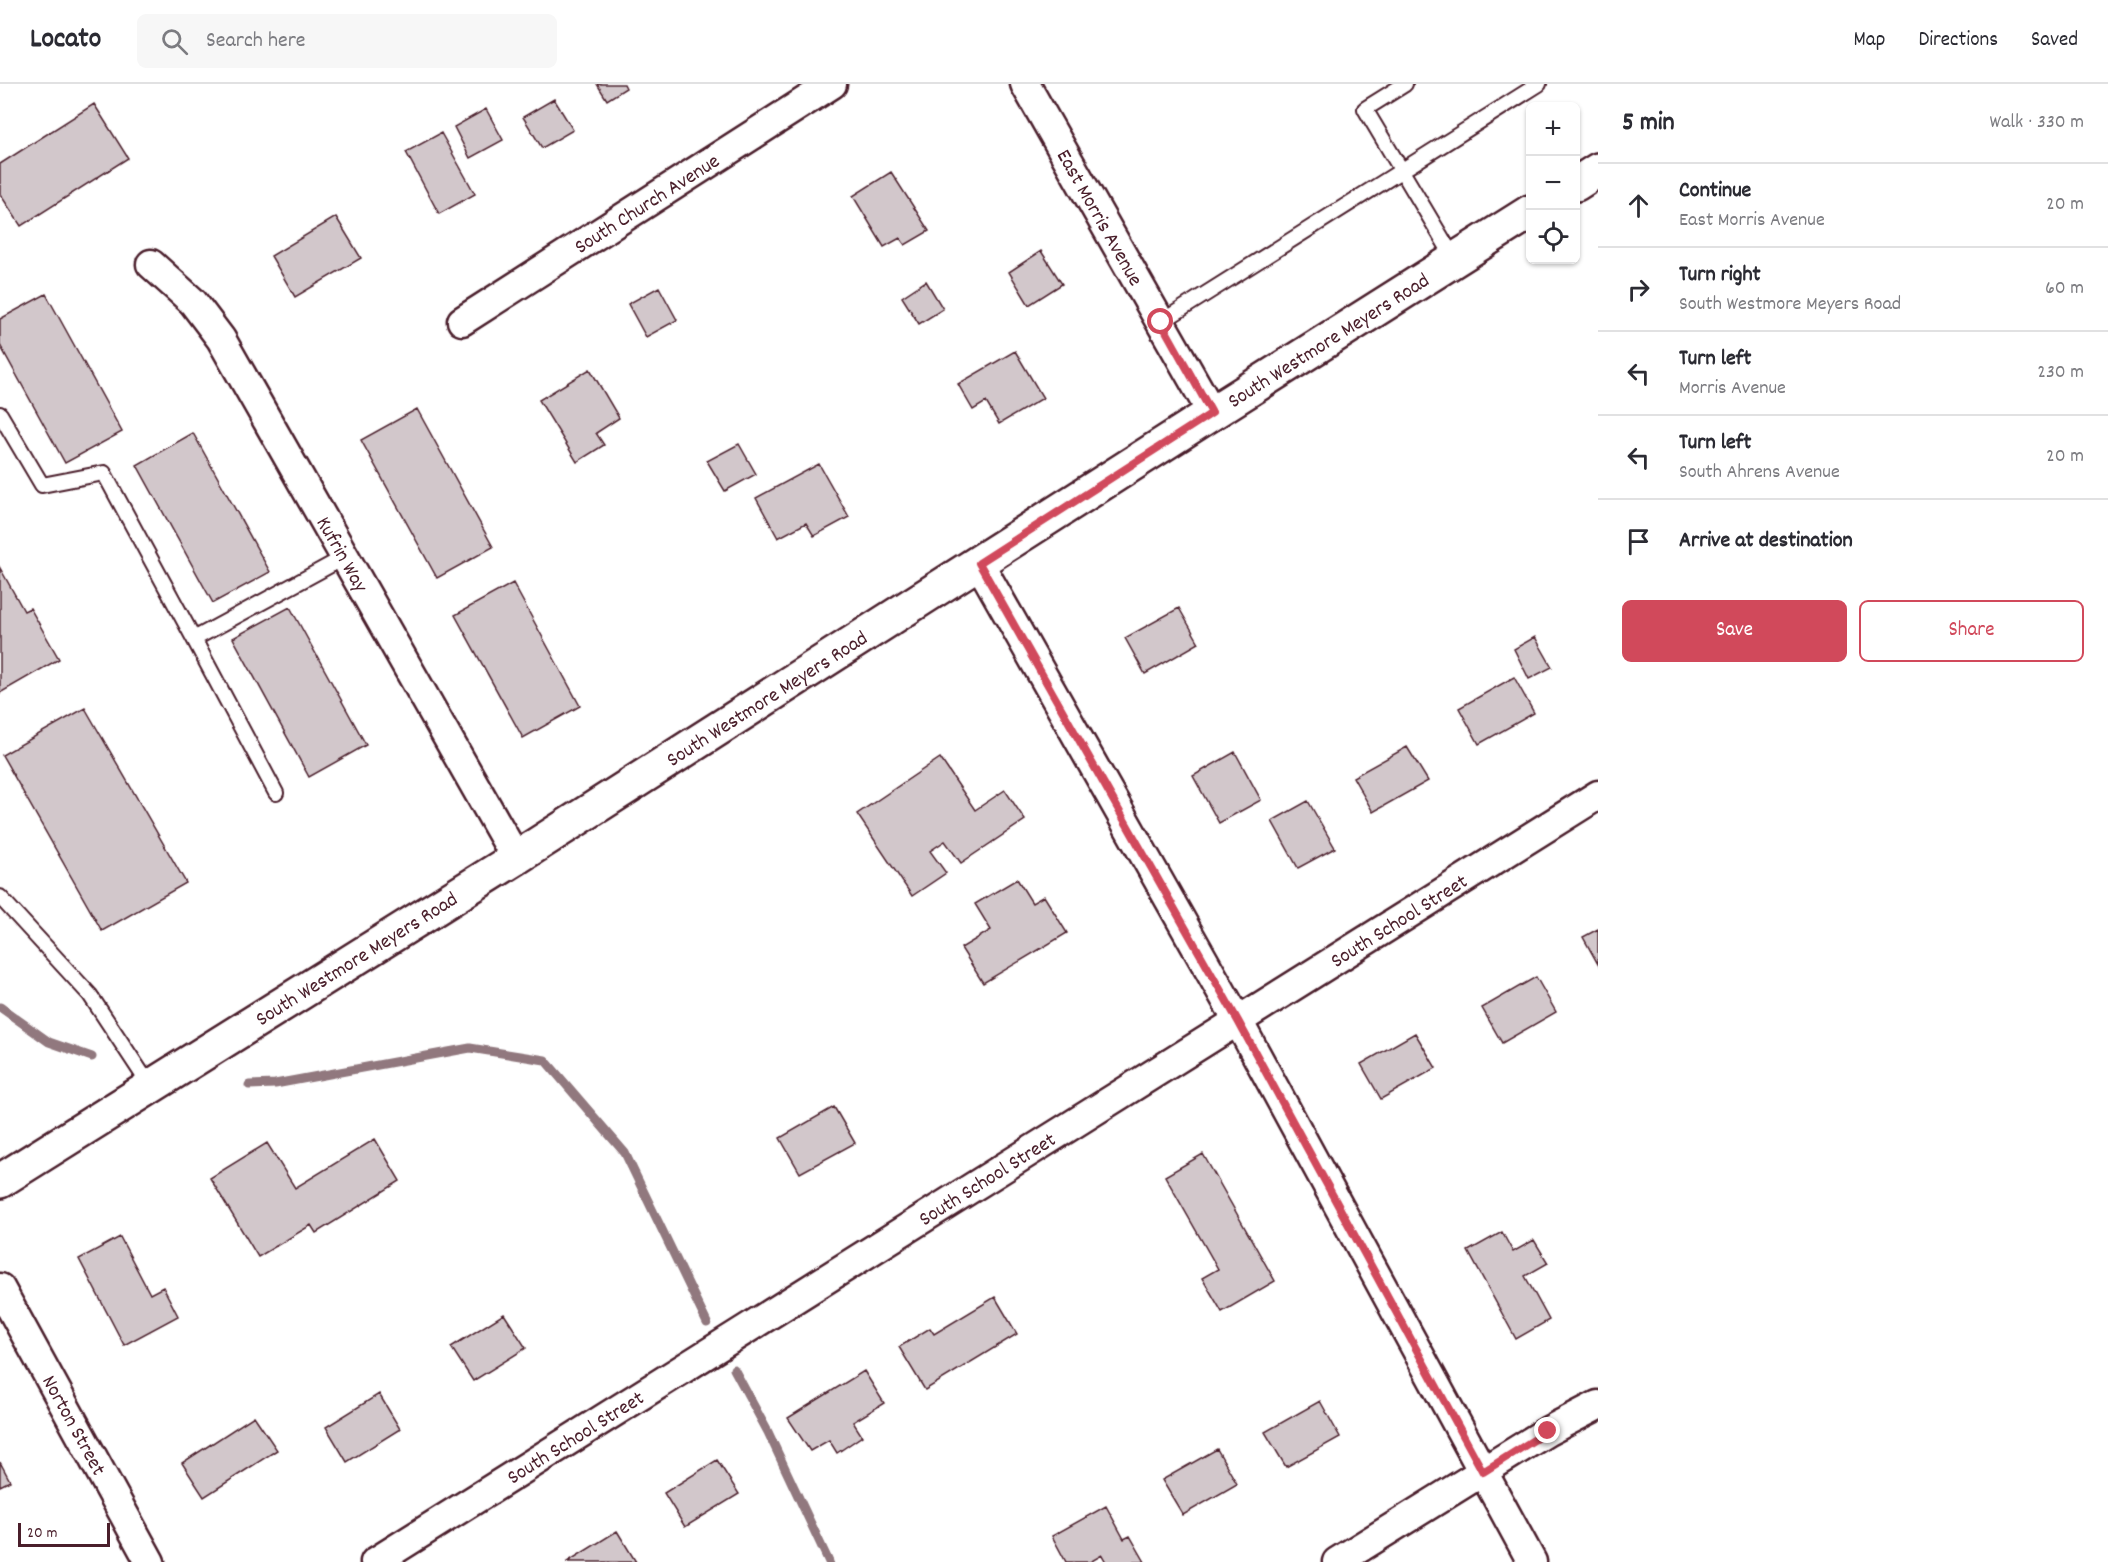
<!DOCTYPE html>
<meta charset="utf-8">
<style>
body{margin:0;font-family:Dekko,sans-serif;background:#f7f7f7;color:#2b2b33}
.controls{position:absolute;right:18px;top:18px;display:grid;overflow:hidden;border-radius:9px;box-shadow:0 2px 4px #0004}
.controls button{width:54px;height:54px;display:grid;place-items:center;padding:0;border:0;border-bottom:2px solid #e1e1e2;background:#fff;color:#2b2b33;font:30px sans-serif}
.scale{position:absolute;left:18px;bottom:15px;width:92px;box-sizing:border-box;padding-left:6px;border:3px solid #4a1f2b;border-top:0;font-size:16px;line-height:21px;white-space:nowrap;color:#4a1f2b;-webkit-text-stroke:4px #fff;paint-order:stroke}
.stop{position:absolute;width:18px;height:18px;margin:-14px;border:4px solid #d1495b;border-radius:50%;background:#fff}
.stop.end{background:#d1495b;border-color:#fff;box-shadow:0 2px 6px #0008}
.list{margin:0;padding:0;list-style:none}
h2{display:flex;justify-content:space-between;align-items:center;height:78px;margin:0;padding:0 24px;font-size:26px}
h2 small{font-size:20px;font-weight:400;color:#7c7c81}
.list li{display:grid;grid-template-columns:39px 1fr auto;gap:18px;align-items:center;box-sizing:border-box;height:84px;padding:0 24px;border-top:2px solid #e1e1e2}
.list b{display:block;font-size:22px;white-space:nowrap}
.list p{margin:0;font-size:20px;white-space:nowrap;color:#7c7c81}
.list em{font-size:20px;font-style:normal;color:#7c7c81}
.actions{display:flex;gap:12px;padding:18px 24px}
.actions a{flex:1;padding:14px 0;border:2px solid #d1495b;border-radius:9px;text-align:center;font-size:21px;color:#d1495b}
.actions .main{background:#d1495b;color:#fff}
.icon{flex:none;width:33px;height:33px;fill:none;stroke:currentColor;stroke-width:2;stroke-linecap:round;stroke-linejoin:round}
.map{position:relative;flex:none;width:1598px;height:1478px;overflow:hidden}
header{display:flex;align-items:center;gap:36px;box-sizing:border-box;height:84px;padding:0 30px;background:#fff;border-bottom:2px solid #e1e1e2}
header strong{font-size:28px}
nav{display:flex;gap:33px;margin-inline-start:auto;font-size:21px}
.search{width:420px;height:54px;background:#f7f7f7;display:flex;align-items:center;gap:15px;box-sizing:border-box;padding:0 21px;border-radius:9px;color:#7c7c81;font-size:22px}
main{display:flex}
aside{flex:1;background:#fff}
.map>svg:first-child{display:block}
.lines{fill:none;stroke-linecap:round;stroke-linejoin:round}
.stream{stroke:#91787e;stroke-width:9}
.building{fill:#d2c7cb;stroke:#4a1f2b;stroke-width:1.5}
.service-casing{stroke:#4a1f2b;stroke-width:18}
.minor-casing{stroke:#4a1f2b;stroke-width:33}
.tertiary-casing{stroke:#4a1f2b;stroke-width:38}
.service{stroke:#fff;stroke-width:14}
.minor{stroke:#fff;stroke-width:28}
.tertiary{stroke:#fff;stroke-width:33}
.route{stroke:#d1495b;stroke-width:8}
.labels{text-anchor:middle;stroke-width:4.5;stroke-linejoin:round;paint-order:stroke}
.street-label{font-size:21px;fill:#4a1f2b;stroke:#fff}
</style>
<header>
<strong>Locato</strong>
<div class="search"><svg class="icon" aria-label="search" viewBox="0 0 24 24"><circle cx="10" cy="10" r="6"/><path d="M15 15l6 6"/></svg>Search here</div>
<nav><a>Map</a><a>Directions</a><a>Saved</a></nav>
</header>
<main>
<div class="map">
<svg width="1598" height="1478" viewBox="0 0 1598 1478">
<rect width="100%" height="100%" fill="#fff"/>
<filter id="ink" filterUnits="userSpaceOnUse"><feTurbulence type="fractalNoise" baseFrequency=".0167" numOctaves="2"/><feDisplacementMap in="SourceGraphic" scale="12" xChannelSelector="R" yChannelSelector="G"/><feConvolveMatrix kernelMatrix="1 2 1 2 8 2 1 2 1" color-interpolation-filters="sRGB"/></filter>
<g filter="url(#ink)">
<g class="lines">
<path class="stream" d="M0,923L49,958L92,973
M249,1001L275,1000L470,964L545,976L625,1069L707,1239
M734,1285L768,1348L829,1478"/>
</g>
<path class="building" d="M597,0H624L626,4L607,16Z
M554,15L573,46L542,64L523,33Z
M94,20L128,74L21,142L0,110V80Z
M486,25L503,56L470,74L454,43Z
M441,49L475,110L439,130L406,68Z
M891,88L929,147L905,161L900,154L884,163L853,112Z
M336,133L361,174L295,213L271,172Z
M1041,167L1062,200L1029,221L1009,188Z
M926,197L943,225L919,240L902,213Z
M659,203L677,236L646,253L628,220Z
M46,210L122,348L65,379L0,261V235Z
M1015,267L1043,314L999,340L986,318L973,326L958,300Z
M590,285L619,334L596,349L604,361L577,378L539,316Z
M417,325L493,463L437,494L361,356Z
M193,349L270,488L213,519L137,381Z
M739,360L756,390L725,407L707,377Z
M819,380L849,433L814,452L806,439L778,454L756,414Z
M0,484L24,527L30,524L59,575L0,609Z
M513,499L580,622L523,654L455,531Z
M290,523L366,661L309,693L233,554Z
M1179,524L1199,559L1145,590L1125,554Z
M1535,553L1552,583L1529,595L1514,565Z
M1514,593L1534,629L1479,660L1459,624Z
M85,624L186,799L102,847L2,671Z
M1407,663L1428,697L1373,728L1353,693Z
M1235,668L1261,716L1219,739L1193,692Z
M940,674L975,726L1005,706L1025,736L961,779L945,757L930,767L946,789L912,812L857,730Z
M1308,717L1335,764L1298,784L1272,737Z
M1017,795L1032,819L1044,812L1067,849L983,899L961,864L991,846L975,820Z
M1598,845V880L1583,853Z
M1536,893L1556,928L1502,959L1482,924Z
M1415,949L1436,984L1381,1015L1361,980Z
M834,1023L855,1059L800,1089L780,1054Z
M375,1055L400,1097L316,1149L311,1141L258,1173L210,1094L267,1059L295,1104Z
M1203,1070L1275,1197L1222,1228L1202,1194L1218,1185L1165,1092Z
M1502,1148L1513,1168L1534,1156L1548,1179L1525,1192L1549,1236L1516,1255L1468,1167Z
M120,1153L150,1210L163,1203L178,1232L124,1261L79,1175Z
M995,1213L1017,1250L925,1306L899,1263L930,1244L934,1250Z
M504,1230L526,1264L473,1297L451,1263Z
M864,1287L884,1319L853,1338L862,1352L837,1369L829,1356L810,1367L788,1334Z
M379,1310L400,1345L347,1378L326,1343Z
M1320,1317L1340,1353L1286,1383L1265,1348Z
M254,1332L277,1366L204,1413L182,1379Z
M1217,1365L1237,1400L1183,1431L1162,1396Z
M717,1376L739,1410L685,1443L664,1409Z
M0,1378L10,1397L0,1402Z
M1106,1422L1124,1455L1130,1452L1145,1478H1106L1102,1471L1090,1478H1066L1052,1452Z
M617,1447L636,1478H567Z"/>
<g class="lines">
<g class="service-casing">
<path id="service" d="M1405,0L1365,25L1455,176
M1161,238L1539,0
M0,330L42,401L104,389L194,555L345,473
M194,555L276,709
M0,813L90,911L150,1002"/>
</g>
<g class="minor-casing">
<g id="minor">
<path id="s1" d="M1025,0L1212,329"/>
<path id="s2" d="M151,180L193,218L221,255L516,774"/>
<path id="s3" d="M462,237L832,0"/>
<path d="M979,479L1238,937L1532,1478"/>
<path id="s4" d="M0,1204L150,1478"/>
<path id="s5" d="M375,1478L1598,711"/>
<path d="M1337,1478L1548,1347L1598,1321"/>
</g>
</g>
<g class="tertiary-casing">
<g id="tertiary">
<path d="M1576,100L1598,86"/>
<path id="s6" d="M0,1097L516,774L1212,329L1530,128"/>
</g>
</g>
<use href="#service" class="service"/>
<use href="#minor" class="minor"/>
<use href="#tertiary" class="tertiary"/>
</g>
</g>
<g class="lines" filter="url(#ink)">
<path class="route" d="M1161,238L1212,329L979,479L1238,937L1483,1388L1548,1347"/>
</g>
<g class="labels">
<g class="street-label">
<text dy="7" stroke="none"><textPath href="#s3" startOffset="219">South Church Avenue</textPath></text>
<text dy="7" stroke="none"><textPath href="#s1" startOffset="153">East Morris Avenue</textPath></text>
<text dy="7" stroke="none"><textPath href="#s6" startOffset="1572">South Westmore Meyers Road</textPath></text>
<text dy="7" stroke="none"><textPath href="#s2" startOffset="350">Kufrin Way</textPath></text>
<text dy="7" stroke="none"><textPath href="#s6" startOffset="906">South Westmore Meyers Road</textPath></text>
<text dy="7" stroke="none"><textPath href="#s5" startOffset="1208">South School Street</textPath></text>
<text dy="7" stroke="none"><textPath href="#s6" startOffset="420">South Westmore Meyers Road</textPath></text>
<text dy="7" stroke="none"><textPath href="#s5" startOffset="722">South School Street</textPath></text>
<text dy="7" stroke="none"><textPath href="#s4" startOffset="156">Norton Street</textPath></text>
<text dy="7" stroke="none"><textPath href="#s5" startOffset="236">South School Street</textPath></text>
</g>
</g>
</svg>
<div class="controls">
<button>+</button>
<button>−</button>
<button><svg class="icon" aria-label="locate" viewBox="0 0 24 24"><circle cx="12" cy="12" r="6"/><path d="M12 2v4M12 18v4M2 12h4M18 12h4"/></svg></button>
</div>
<div class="scale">20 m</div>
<div class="stop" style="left:1161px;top:238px"></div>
<div class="stop end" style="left:1548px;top:1347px"></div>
</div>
<aside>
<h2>5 min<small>Walk · 330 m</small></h2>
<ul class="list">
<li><svg class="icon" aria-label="ahead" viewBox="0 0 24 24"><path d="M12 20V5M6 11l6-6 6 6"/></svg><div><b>Continue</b><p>East Morris Avenue</p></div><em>20 m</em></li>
<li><svg class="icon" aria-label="right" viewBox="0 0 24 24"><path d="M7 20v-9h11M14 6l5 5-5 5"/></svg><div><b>Turn right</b><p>South Westmore Meyers Road</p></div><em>60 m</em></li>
<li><svg class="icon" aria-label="left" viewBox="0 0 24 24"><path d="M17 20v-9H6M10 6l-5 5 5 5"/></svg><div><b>Turn left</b><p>Morris Avenue</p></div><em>230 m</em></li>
<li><svg class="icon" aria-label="left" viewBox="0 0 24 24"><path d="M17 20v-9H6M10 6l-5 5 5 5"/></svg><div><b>Turn left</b><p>South Ahrens Avenue</p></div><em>20 m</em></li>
<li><svg class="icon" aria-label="arrive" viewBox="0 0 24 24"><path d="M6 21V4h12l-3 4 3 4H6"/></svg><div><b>Arrive at destination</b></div></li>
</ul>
<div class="actions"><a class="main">Save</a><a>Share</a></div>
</aside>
</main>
